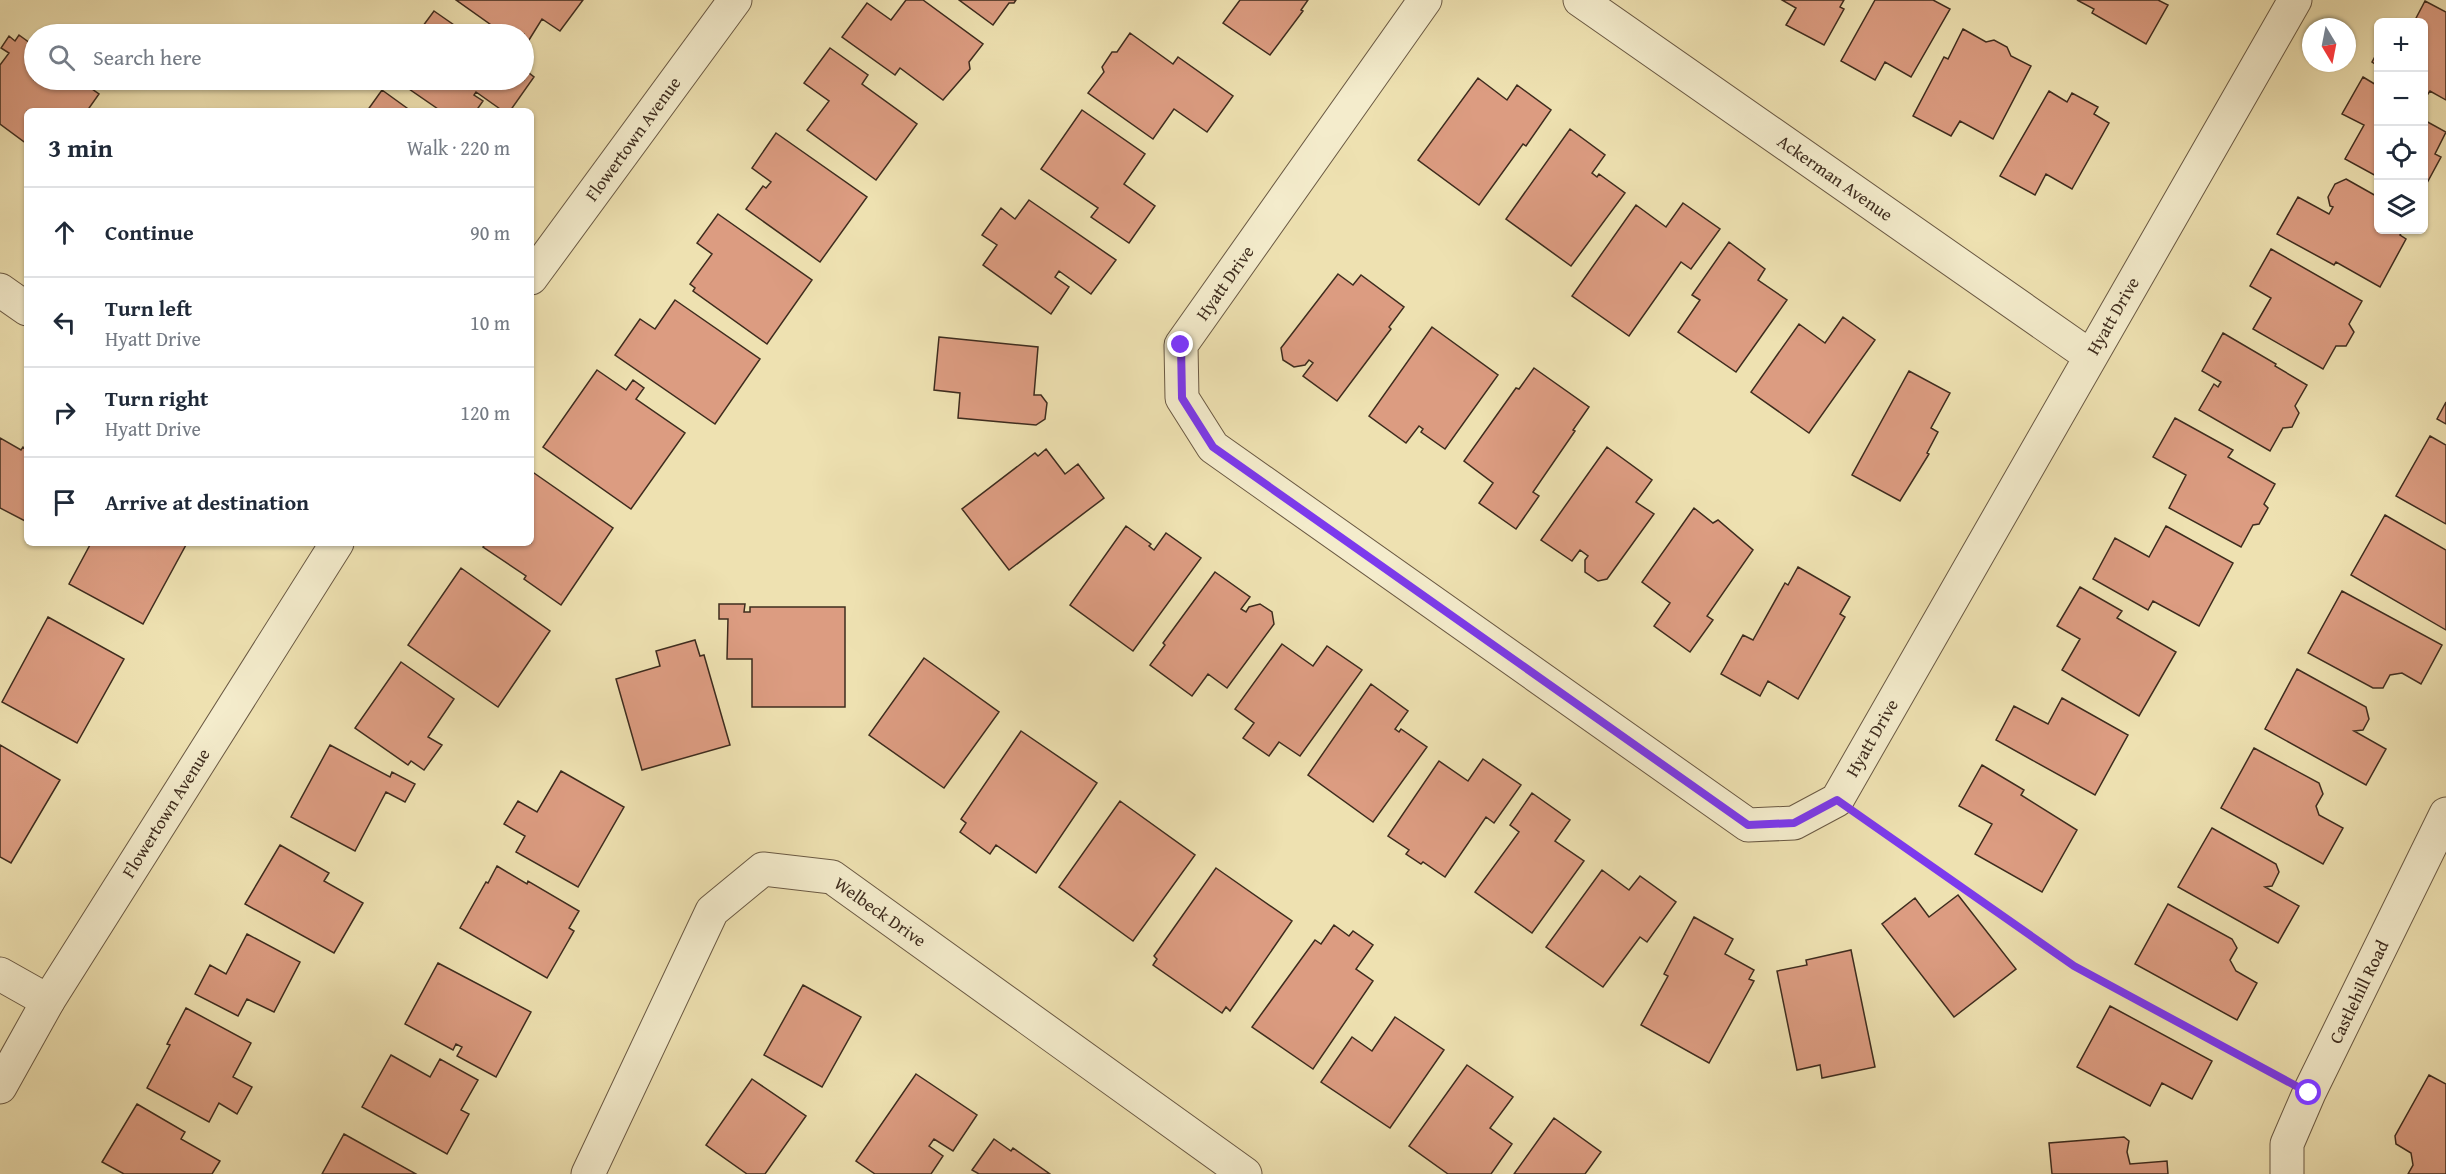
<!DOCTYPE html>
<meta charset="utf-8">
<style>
body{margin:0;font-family:"Gentium Book Plus",serif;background:#f2f2f3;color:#1f2937}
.controls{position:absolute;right:18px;top:18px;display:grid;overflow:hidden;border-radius:9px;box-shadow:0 2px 4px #0004}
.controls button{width:54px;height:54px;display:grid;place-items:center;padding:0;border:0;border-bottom:2px solid #e0e1e3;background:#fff;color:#1f2937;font:30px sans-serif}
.compass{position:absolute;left:2302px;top:18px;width:54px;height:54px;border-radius:50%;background:#fff;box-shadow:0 2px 4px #0004;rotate:170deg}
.stop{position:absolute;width:18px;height:18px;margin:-14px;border:4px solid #7c3aed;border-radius:50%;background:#fff}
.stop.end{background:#7c3aed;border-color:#fff;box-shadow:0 2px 6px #0008}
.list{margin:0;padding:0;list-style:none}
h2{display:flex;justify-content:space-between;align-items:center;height:78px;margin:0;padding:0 24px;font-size:26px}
h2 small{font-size:20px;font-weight:400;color:#747a83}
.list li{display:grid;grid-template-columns:39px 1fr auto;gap:18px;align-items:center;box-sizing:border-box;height:90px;padding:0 24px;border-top:2px solid #e0e1e3}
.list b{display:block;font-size:22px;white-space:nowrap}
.list p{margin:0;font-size:20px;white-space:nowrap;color:#747a83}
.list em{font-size:20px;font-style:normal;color:#747a83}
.icon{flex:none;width:33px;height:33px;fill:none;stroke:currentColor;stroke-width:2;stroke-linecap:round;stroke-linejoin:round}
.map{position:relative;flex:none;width:2446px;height:1174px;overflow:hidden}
.search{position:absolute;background:#fff;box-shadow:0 2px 4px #0004;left:24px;top:24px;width:510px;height:66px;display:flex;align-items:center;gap:15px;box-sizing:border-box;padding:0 21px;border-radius:33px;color:#747a83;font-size:22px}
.panel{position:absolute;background:#fff;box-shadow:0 2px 4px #0004;left:24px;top:108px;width:510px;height:438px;border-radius:9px}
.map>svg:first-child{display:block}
.building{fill:#dc9c81;stroke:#3e2c1e;stroke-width:1.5}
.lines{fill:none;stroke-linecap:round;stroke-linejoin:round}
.minor-casing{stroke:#6a5943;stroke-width:35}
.tertiary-casing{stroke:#6a5943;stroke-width:35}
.path{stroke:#3e2c1e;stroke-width:4;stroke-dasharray:4.5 3;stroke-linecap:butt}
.minor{stroke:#f4eccc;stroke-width:33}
.tertiary{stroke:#f4eccc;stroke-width:33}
.route{stroke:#7c3aed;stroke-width:8}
.labels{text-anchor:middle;stroke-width:6;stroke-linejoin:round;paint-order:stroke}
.street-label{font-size:18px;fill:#3e2c1e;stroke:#f4eccc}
</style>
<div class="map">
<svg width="2446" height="1174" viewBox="0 0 2446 1174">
<rect width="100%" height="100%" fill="#eee1b1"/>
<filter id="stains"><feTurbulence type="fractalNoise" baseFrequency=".00333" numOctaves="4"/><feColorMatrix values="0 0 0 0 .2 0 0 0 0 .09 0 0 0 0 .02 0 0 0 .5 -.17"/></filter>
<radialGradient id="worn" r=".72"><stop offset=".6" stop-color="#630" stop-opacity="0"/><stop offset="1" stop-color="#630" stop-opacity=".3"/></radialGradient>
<path class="building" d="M456,0H583L560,31L542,19L524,48V34H504Z
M906,0H923L983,44L969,62L970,69L943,100L900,68L895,75L842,37L867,3L891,20Z
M959,0H1016L1014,3H1009L993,25Z
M1240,0H1308L1301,10L1303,11L1270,55L1223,23Z
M1782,0H1844L1840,7L1844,9L1824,45L1786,25L1796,8Z
M1875,0H1933L1950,9L1911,77L1885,62L1875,80L1841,61Z
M2077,0H2158L2168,5L2146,44L2092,13L2094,9Z
M2425,1L2446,12V100L2430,91L2428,94L2424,91V22H2414Z
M434,11L467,34H417Z
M1963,29L1986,42L1994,40L2007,47L2011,56L2031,66L1993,139L1960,121L1951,136L1913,116L1944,57L1948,59Z
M1130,33L1173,64L1178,57L1233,96L1207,132L1174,109L1153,139L1088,93L1104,72L1102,67L1112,52H1117Z
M19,35L34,46V80H79L99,94L87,111H27V144L0,124V65L9,53L1,48L9,36L15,41Z
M830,48L868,75L862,84L917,124L876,180L807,130L829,101L804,83Z
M2378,51V66L2372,62Z
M524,69L534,77L510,111H503L476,92L474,95L483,101L476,111H441L396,80H524Z
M2363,77L2378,86V177L2345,159L2364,125L2342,114Z
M1478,78L1507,100L1517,85L1551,110L1526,146L1523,144L1479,205L1418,160Z
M382,90L411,111H367Z
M2049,91L2067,102L2072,93L2098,107L2094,114L2109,123L2072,189L2046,174L2035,195L2000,176Z
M1082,110L1145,154L1124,184L1155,206L1129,243L1091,217L1098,208L1041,169Z
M2424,120L2446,132L2435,154L2441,157L2427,183L2424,181Z
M1570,129L1605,155L1592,173L1597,177L1599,174L1625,193L1571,266L1506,219Z
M776,133L867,197L820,262L746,209L763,186L766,188L771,182L752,168Z
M2346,179L2378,197V230H2403L2400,235L2406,239L2380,287L2336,262L2334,265L2277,234L2298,197L2329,214L2333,207L2330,206L2328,197L2335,184Z
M1029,200L1116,260L1091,294L1059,271L1055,277L1069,287L1051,314L983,265L997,245L982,235L1001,208L1015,219Z
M1683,203L1720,229L1691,269L1681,262L1629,336L1572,296L1636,205L1666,227Z
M718,214L812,280L767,344L693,291L695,288L690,284L712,254L697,243Z
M1729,242L1765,269L1758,280L1787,300L1736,372L1678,332L1700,300L1692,295Z
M2271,249L2362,301L2349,324L2354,332L2346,346H2336L2323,369L2253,329L2271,298L2250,286Z
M1338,274L1353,285L1361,275L1404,307L1389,327L1391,329L1337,401L1303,376L1313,363L1309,360L1305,365L1294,367L1283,360L1281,348Z
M675,300L760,359L715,424L615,355L640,319L655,329Z
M1843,317L1875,340L1809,433L1751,392L1799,324L1825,343Z
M1432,327L1498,375L1445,449L1421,432L1423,429L1419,426L1406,443L1369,416Z
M2223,333L2276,364L2275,366L2307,385L2295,406L2299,413L2292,427L2283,428L2270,451L2199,410L2214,384L2218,387L2221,382L2202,371Z
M939,337L1038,347L1034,395H1041L1047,403L1045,419L1036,425L958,418L960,393L934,390Z
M1534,368L1589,407L1573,430L1575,431L1533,492L1539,496L1516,529L1479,503L1493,483L1464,461L1516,388L1519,389Z
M597,370L626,390L633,380L644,388L636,399L685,433L631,509L543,447Z
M1909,371L1950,393L1931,428L1938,432L1927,453L1929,454L1900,501L1852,475Z
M2446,402V424L2437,419Z
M2175,418L2233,450L2228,457L2275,484L2264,504L2268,508L2259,524L2253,525L2241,547L2169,508L2186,475L2153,457Z
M2430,436L2446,445V524L2396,496Z
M0,438L21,450L23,447L27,450V522L0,508Z
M1607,447L1652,480L1636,502L1654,514L1607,579L1598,581L1585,572V560L1588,556L1580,550L1572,561L1541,540Z
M1046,449L1065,474L1078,464L1104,498L1009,570L962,509L1035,453L1038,456Z
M534,473L613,528L561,605L524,579L526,576L483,547L486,543H531V477Z
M1694,508L1713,523L1718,520L1753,550L1707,616L1713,620L1690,652L1654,626L1670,603L1642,582Z
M2385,515L2446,550V630L2351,575Z
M1126,526L1151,544L1149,546L1154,550L1166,533L1201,558L1133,651L1070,605Z
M2166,526L2233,563L2199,626L2153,601L2148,610L2093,579L2115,538L2149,557Z
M91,543H187L143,624L69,584Z
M1798,567L1850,597L1840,614L1845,617L1798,699L1768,681L1760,696L1721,674L1743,635L1753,640L1785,583L1788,585Z
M461,568L550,631L498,707L408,645Z
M1215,572L1250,597L1241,609L1246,612L1249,607L1260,604L1272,612L1274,624L1227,688L1208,674L1192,696L1150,665L1165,645L1163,643Z
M2080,587L2122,611L2117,618L2176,652L2139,716L2062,670L2080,639L2057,626Z
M2342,591L2442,645L2421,684L2402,673L2390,675L2383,688H2373L2308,653Z
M719,604H745L744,612H750V607H845V707H752V659H727L728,619H719Z
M48,617L124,659L77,743L2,702Z
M695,640L700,656L704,655L730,745L642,770L616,679L660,666L656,651Z
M1282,644L1313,666L1327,646L1362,670L1300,756L1279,742L1269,756L1243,738L1254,723L1235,709Z
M924,658L999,712L944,788L869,735Z
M401,662L454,699L428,737L442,745L424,770L411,761L408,765L355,728Z
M2297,669L2366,707L2369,719L2363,730L2354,731L2386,749L2366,785L2265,729Z
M1371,684L1408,711L1395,729L1399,732L1401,729L1427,747L1373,822L1308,775Z
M2062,698L2128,735L2095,795L1996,740L2014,706L2048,724Z
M1021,731L1097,783L1036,873L996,845L990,854L960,832L966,823L961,819Z
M0,745L60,780L11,863L0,857Z
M330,745L390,777L392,772L415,784L405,802L386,792L355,851L291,817Z
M2254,748L2319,783L2323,794L2316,806L2319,815L2343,828L2323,864L2221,808Z
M1483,759L1521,785L1494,823L1486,817L1445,877L1423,862L1421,864L1406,854L1409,850L1388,836L1439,761L1468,781Z
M1982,765L2024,790L2021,795L2077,830L2042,892L1975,854L1992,824L1959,806Z
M561,771L624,807L578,887L516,852L525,836L504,824L518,801L537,812Z
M1532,793L1570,820L1555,841L1584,861L1532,933L1475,892L1519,832L1510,825Z
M1120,801L1195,855L1133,941L1059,887Z
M2212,828L2276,864L2279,872L2272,886L2265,887L2299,906L2278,943L2178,887Z
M280,845L329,873L324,881L363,903L334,953L245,904Z
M497,866L527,884L528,881L579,911L569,928L574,931L547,978L460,928L486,882L488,883Z
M1216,868L1292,921L1230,1011L1226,1007L1222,1013L1153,965L1157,959L1154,956Z
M1602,870L1629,890L1640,876L1676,902L1647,942L1640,937L1603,987L1546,947Z
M1958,895L2016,969L1954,1017L1882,924L1915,898L1929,917Z
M2168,904L2232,939L2237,948L2230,960L2236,971L2257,983L2237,1020L2135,964Z
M1694,917L1733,939L1725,954L1754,970L1749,979L1754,981L1709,1063L1641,1025L1668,976L1664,974Z
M1334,925L1349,936L1353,931L1373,945L1356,969L1373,981L1313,1069L1252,1027L1315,940L1321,944Z
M247,934L300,962L274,1012L247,999L238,1016L195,994L210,965L226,974Z
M1851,950L1875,1067L1822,1078L1820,1065L1797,1070L1777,971L1807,965L1806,960Z
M438,963L531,1012L496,1077L457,1056L462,1047L456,1044L453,1050L405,1024Z
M803,985L861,1017L822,1087L764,1055Z
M2110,1006L2212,1061L2192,1099L2162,1083L2150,1106L2077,1067Z
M186,1008L251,1043L233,1077L252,1087L237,1114L219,1103L209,1122L147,1088L170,1045L167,1044Z
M1395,1017L1444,1050L1390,1128L1321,1082L1352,1037L1372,1051Z
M391,1055L430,1077L440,1059L478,1080L461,1110L469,1114L447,1154L362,1107Z
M1467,1065L1513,1097L1490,1128L1512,1144L1491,1174H1448L1409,1146Z
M916,1074L977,1115L953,1151L934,1139L929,1146L943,1156L931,1174H875L856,1161Z
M2429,1075L2446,1084V1174H2408L2413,1165L2411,1153L2396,1144L2395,1136Z
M752,1079L806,1116L765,1174H747L706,1145Z
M137,1104L185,1132L181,1139L220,1161L212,1174H124L102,1162Z
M1554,1118L1601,1152L1585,1174H1514Z
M344,1134L416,1174H322Z
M2124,1137L2129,1141L2127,1152L2130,1164L2167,1161L2168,1174H2052L2049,1143Z
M994,1139L1011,1151L1013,1148L1050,1174H979L972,1170Z"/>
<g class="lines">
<g class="minor-casing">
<path id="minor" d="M1425,0L1181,345L1182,398L1213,447L1748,825L1794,823L1837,800L2295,0
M1580,0L2090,356
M0,290L27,309
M0,974L48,1001
M588,1174L712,911L763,869L832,877L1245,1174
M2287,1174V1144L2309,1093L2446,814"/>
</g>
<g class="tertiary-casing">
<path id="tertiary" d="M531,278L735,0
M0,1087L48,1001L337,543"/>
</g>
<path class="path" d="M1870,823L2074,966L2276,1075"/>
<use href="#minor" class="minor"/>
<use href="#tertiary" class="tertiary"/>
</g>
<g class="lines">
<path class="route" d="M1181,345L1182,398L1213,447L1748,825L1794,823L1837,800L2074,966L2309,1093"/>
</g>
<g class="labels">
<g class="street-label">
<text transform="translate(633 139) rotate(-54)" y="6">Flowertown Avenue</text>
<text transform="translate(1835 178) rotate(35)" y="6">Ackerman Avenue</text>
<text transform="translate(1225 283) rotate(-55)" y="6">Hyatt Drive</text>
<text transform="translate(2113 316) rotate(-60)" y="6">Hyatt Drive</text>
<text transform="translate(1872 738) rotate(-60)" y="6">Hyatt Drive</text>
<text transform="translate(166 813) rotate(-58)" y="6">Flowertown Avenue</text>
<text transform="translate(880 912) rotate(35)" y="6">Welbeck Drive</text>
<text transform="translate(2359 992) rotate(-64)" y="6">Castlehill Road</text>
</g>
</g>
<rect width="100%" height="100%" filter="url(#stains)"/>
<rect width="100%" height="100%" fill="url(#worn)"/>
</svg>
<div class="controls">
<button>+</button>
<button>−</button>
<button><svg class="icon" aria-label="locate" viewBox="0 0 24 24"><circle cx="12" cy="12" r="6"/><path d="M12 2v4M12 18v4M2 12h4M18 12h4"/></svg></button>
<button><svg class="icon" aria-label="layers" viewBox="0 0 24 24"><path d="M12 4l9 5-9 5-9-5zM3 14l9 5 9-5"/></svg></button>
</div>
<svg class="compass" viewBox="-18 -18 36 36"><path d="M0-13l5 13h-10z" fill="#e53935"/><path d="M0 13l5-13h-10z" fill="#747a83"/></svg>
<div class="stop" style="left:2309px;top:1093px"></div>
<div class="stop end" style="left:1181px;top:345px"></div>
<div class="search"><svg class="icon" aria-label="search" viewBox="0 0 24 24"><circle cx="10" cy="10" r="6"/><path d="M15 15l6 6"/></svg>Search here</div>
<section class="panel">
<h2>3 min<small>Walk · 220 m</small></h2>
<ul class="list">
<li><svg class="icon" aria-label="ahead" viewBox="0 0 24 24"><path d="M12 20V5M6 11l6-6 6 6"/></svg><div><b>Continue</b></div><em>90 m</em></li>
<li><svg class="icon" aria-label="left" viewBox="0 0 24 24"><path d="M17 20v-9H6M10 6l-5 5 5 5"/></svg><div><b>Turn left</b><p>Hyatt Drive</p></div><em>10 m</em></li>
<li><svg class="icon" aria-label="right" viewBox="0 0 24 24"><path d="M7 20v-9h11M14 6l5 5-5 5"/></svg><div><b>Turn right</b><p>Hyatt Drive</p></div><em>120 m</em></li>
<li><svg class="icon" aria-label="arrive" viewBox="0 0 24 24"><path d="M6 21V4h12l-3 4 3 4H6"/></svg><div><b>Arrive at destination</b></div></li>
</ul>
</section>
</div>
